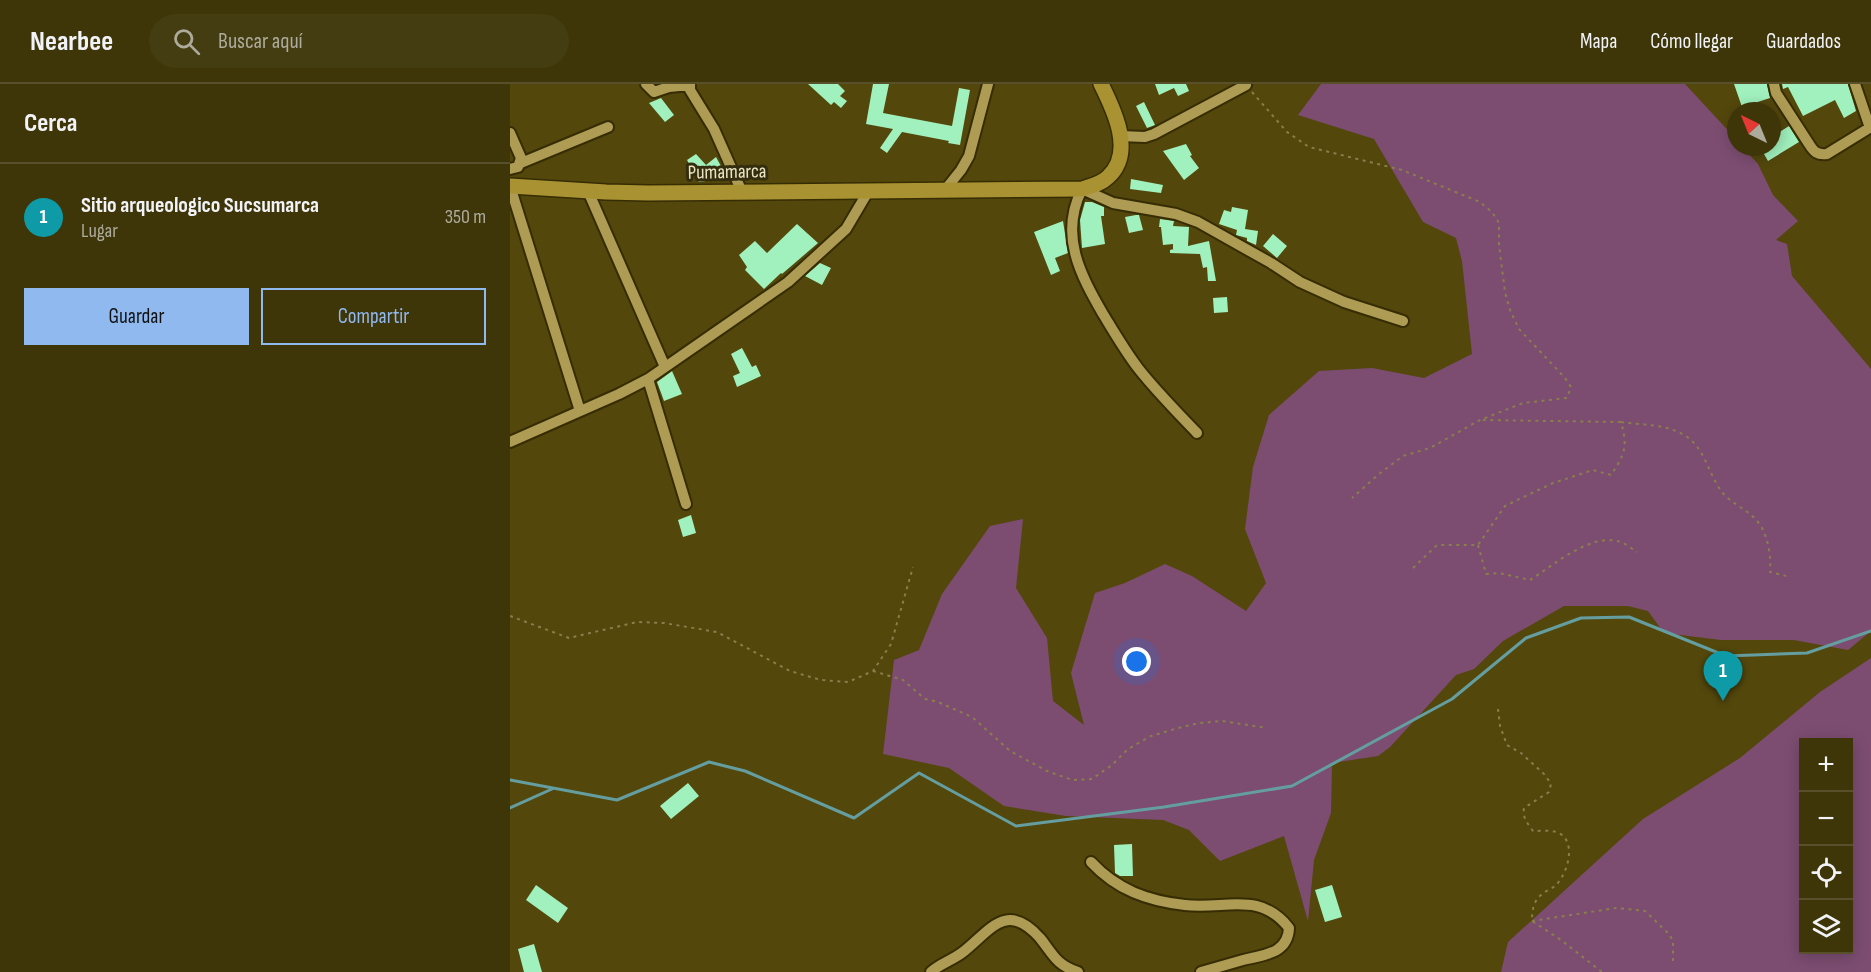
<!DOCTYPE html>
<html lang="es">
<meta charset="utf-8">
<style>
body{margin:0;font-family:"Sofia Sans Condensed",sans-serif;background:#453d12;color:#f1f3f6}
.controls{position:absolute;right:18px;bottom:18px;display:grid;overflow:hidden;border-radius:0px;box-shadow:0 3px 15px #0003}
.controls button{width:54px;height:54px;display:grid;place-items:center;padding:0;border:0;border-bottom:2px solid #57502a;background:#3e3509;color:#f1f3f6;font:30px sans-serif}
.compass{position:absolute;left:1217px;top:18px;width:54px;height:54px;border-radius:50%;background:#3e3509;box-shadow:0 3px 15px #0003;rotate:317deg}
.you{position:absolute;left:627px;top:578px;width:21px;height:21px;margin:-15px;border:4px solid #fff;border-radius:50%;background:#1a73e8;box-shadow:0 0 0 9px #1a73e833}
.badge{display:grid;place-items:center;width:39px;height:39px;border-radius:50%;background:#90b9f0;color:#fff;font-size:20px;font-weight:700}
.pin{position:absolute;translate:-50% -50px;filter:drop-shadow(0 2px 3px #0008)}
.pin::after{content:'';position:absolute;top:32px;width:21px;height:18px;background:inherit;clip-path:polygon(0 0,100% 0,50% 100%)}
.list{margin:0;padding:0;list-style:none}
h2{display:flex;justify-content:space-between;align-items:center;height:78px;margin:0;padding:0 24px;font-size:26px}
h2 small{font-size:20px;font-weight:400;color:#adab9c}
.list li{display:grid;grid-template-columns:39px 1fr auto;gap:18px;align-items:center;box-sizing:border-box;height:108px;padding:0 24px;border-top:2px solid #57502a}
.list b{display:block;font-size:22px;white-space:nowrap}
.list p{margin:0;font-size:20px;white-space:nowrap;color:#adab9c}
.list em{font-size:20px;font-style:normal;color:#adab9c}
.actions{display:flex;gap:12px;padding:18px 24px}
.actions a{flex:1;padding:14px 0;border:2px solid #90b9f0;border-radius:0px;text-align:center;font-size:21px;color:#90b9f0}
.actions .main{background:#90b9f0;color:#111}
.icon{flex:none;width:33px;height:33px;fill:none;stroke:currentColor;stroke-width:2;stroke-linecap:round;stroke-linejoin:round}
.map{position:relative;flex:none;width:1361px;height:888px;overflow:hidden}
header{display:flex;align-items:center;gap:36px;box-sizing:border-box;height:84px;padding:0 30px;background:#3e3509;border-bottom:2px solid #57502a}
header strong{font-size:28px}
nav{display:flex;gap:33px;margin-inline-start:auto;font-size:21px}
.search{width:420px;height:54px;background:#453d12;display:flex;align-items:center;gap:15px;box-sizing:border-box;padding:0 21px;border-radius:33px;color:#adab9c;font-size:22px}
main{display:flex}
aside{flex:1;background:#3e3509}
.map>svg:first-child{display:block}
.green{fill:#7c4d71;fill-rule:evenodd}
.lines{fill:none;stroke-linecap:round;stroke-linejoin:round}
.stream{stroke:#659ea1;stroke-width:3}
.building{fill:#a1f1be}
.minor-casing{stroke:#362d05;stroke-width:14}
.major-casing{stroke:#362d05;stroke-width:18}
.path{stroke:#897e4c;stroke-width:2;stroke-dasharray:3 4.5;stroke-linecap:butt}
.minor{stroke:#ae9c55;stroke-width:10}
.major{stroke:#a99231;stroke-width:15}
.labels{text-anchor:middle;stroke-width:6;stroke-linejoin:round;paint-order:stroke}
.street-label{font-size:20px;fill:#ece4c1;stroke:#342d0f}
</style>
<header>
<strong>Nearbee</strong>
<div class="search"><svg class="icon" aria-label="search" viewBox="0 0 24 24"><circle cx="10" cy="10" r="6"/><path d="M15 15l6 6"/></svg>Buscar aquí</div>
<nav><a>Mapa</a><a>Cómo llegar</a><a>Guardados</a></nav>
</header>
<main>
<aside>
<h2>Cerca<small></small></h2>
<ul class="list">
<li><span class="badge" style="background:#0f9aa8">1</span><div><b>Sitio arqueologico Sucsumarca</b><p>Lugar</p></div><em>350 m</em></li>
</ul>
<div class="actions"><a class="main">Guardar</a><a>Compartir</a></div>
</aside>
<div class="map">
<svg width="1361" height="888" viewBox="0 0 1361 888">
<rect width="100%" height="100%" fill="#53470c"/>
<path class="green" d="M811,0H1175L1226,55V63H1232L1248,80L1263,111L1288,137L1266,156L1277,160L1282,192L1361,285V547L1338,566L1284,556H1211L1154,549L1138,527L1118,522H1054L993,557L964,585L946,591L880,663L868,672L822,679L821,729L804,776L798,837L774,752L710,777L679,746L653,736L556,732L494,722L439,684L373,670L384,576L409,566L432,510L480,442L513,435L506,504L537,554L543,617L574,641L561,589L585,509L615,499L655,480L682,492L736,527L756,499L735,445L743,383L759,331L809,287L862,284L914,294L962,270L952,177L946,154L913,138L864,55L788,31Z
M1361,574V888H991L998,858L1133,735L1230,674L1310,608ZM1294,658H1338V866H1294Z"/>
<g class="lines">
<path class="stream" d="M0,696L107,716L199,678L235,687L344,734L409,689L506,742L654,723L782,702L942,615L1016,554L1071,534L1119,533L1216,572L1297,569L1361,547
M0,724L42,705"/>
</g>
<path class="building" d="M298,0H328L335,7L330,12L337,17L331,24L324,18L321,21Z
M363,0H379L373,29L442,42L449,4L460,6L450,61L438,59L439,57L392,48L377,69L370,64L383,45L356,40Z
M645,0H676L679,7L668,12L664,4L649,11Z
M1224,0H1257L1260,14L1232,23Z
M1272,0H1338L1346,27L1334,34L1325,16L1293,32L1278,3L1273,5Z
M151,14L164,31L155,38L139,19Z
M634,18L645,41L637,44L626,22Z
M1279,42L1289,58L1258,77L1250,63H1262V53Z
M676,60L682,71L680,72L689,84L674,96L653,67Z
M186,70L196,81L206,73L217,93L196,95V97L189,98L177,76Z
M621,95L653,101L651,109L620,105Z
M575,118H582L594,123V132H591L595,160L572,164L570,136Z
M722,123L738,126L735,145L748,147L746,161L737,157V154L726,151L727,146L709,140L714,126L721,128Z
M626,131H629L633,146L619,149L615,133Z
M650,135L664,137L663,142L679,143L678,162L699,157L706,197H698L697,183L693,184L690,170L660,169V166L664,165H663V160L653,161L651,143H649Z
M553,137L558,169L545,174L550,187L541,191L524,148Z
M287,140L308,159L272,190L271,189L254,205L235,186L237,183L229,171L245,157L257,169Z
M763,150L777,162L767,174L753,162Z
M310,179L321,184L312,201L295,192Z
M717,213L718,228L704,229L703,214Z
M232,264L242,283L246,281L251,292L227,303L223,292L230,289L221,270Z
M162,287L172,310L154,317L147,298Z
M181,431L186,449L173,453L168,436Z
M178,699L189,712L161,735L150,722Z
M622,760L623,792H610L605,789L604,761Z
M26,801L58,824L48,839L16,816Z
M822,801L832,833L815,838L805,806Z
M24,860L32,888H14L8,865Z"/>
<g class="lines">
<g class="minor-casing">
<path id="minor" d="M136,0L144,8L159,3L180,1
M180,0V6L204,45L232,108
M1264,0L1266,9L1299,60C1304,68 1307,71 1317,70L1361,43
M1345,0L1360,44
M0,49L11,74L8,83L0,85
M610,52L635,53L644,50L736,1
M11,79L98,43
M0,102L70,327
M435,106L451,86L459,72L478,0
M78,107L155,283
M138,295L176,420
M687,349C667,328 646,307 628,284C615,267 604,248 593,230C570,190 549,151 572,105L603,119L666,130L688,138L761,179L790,198L834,218L893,237
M0,358L109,310L138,295L278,198L336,145L359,106
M581,778C607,806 638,817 675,821C715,826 749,806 779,844C778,870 753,871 733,876C719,880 705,884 691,888
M421,888C431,879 443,876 453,868C480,847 496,816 530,854C543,870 546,881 568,888"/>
</g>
<g class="major-casing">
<path id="major" d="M0,102L96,108L138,109L572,105C581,102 591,100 598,93C625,69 604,26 591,0"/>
</g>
<path class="path" d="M742,8L777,48L799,63L892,86L970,118L982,128L989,139V161L995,208L1000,226L1009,245L1055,294L1061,303L1057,314L1013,319L970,336L920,364L893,372L869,390L842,414
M1111,338C1131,341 1156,340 1174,351C1195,363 1198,390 1212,408C1223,422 1242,426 1252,444C1259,458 1261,473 1260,488L1276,492
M968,461L976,490L989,489L1020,496C1044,481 1081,448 1111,458C1116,460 1122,465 1127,468
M903,484L927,461H968L995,422L1043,399L1083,386L1101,391C1115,370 1118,363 1111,338L972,336
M0,532L59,554L127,538L154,539L207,548L280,587L311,596L338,598L363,587L381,560L403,483
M363,587L393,596L415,615L428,618L462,633L500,667L537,687L562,696L582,695L602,681L618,665L641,652L672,643L689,639L712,637L757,644
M988,625L990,642L997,661L1011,669L1035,691L1041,700L1039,708L1014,724C1012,733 1018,740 1023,747C1029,747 1040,746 1046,748C1068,755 1058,789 1046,801C1042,805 1035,807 1031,811C1023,818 1022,827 1022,837L1051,856L1092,888
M1022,837L1106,824L1135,827L1160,851L1163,858V878"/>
<use href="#minor" class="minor"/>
<use href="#major" class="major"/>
</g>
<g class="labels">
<g class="street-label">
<text transform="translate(217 87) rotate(-1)" y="7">Pumamarca</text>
</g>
</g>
</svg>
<div class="controls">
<button>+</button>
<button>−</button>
<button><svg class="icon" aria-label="locate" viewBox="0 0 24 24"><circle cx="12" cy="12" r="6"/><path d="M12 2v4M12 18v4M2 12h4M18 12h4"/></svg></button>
<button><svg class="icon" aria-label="layers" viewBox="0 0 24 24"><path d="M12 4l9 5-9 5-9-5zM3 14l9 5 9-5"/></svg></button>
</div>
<svg class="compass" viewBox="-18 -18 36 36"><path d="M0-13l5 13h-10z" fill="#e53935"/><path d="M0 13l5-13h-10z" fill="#adab9c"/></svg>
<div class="you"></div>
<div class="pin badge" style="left:1213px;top:617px;background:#0f9aa8">1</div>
</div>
</main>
